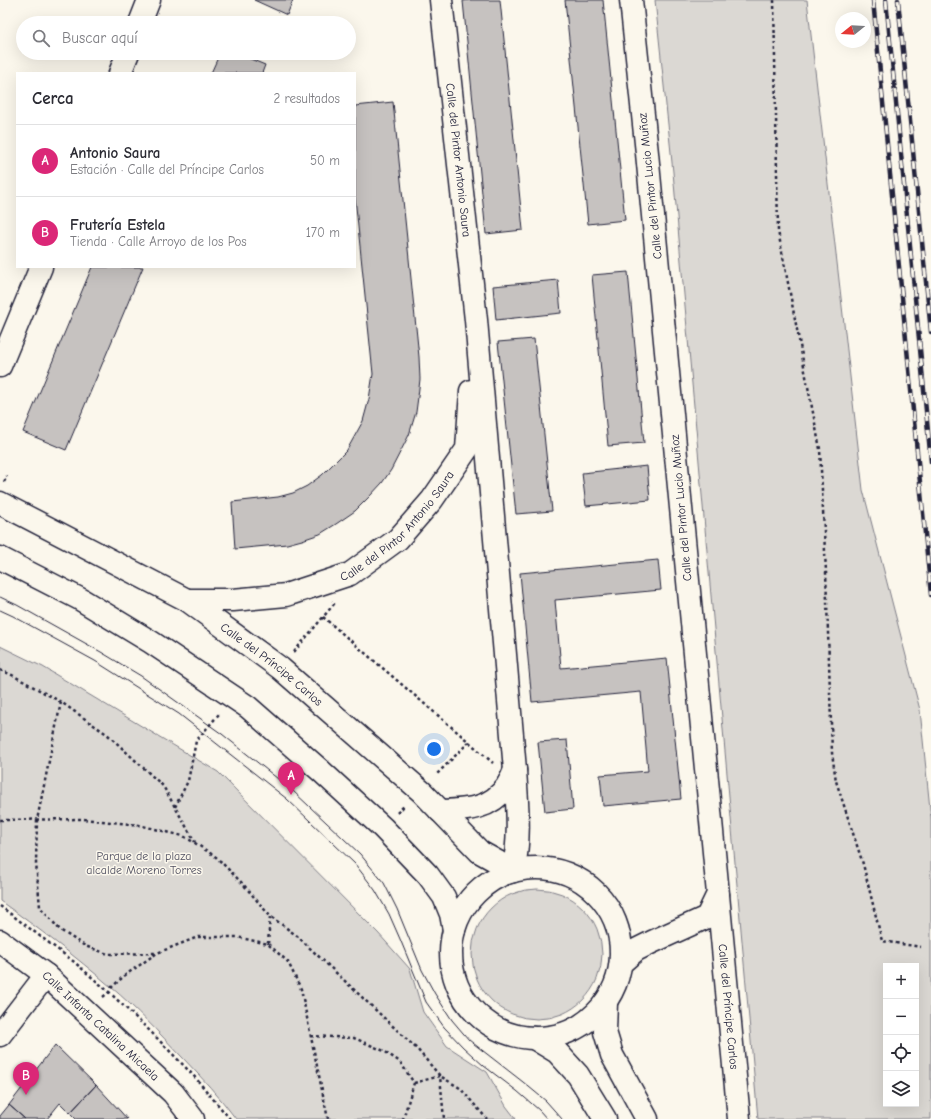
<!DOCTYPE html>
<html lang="es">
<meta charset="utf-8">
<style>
body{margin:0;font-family:"Comic Neue",sans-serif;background:#f2f2f3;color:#2b2b33}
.controls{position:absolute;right:12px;bottom:12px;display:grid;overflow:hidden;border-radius:0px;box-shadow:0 4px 16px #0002}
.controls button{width:36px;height:36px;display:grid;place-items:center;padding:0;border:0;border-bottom:1px solid #e1e1e2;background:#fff;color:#2b2b33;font:20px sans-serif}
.compass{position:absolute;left:835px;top:12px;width:36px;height:36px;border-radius:50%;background:#fff;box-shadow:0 4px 16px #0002;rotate:252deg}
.you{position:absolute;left:434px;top:749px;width:14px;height:14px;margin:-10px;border:3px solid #fff;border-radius:50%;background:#1a73e8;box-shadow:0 0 0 6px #1a73e833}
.badge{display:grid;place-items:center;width:26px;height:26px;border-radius:50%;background:#db2777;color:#fff;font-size:13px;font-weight:700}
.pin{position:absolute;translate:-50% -33px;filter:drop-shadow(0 1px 2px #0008)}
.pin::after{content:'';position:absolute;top:21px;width:14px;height:12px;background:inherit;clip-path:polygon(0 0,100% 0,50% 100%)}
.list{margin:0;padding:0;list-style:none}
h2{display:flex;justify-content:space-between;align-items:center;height:52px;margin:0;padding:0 16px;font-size:17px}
h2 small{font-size:13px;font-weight:400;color:#7c7c81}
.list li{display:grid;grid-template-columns:26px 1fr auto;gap:12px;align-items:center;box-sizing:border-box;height:72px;padding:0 16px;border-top:1px solid #e1e1e2}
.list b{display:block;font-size:15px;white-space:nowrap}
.list p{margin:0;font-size:13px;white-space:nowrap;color:#7c7c81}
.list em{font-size:13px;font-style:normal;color:#7c7c81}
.icon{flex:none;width:22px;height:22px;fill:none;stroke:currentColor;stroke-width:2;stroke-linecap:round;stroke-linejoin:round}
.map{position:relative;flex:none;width:931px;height:1119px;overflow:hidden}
.search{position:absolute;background:#fff;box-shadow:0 4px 16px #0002;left:16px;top:16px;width:340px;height:44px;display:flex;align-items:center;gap:10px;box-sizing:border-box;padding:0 14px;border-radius:22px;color:#7c7c81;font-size:15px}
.panel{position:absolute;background:#fff;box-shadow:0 4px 16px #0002;left:16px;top:72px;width:340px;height:196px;border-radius:0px}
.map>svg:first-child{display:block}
.green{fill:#dbd8d3;stroke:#7e7d87;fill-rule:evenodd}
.building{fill:#c6c2c0;stroke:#22223b}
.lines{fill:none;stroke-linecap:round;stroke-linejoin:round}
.minor-casing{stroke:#22223b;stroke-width:25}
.path{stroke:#22223b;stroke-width:2.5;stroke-dasharray:3 3;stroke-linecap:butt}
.minor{stroke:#fbf7ec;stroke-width:22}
.tram{stroke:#22223b;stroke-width:1}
.rail-casing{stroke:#22223b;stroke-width:4.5}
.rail{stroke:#fbf7ec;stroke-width:3;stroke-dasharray:9;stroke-linecap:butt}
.labels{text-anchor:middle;stroke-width:3;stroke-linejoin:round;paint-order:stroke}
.street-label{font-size:12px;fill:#22223b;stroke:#fbf7ec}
.park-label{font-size:12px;fill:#505061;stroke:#fbf7ec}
</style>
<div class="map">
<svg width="931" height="1119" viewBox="0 0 931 1119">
<rect width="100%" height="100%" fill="#fbf7ec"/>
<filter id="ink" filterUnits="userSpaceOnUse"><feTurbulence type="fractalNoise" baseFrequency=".025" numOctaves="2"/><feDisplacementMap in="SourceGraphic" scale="8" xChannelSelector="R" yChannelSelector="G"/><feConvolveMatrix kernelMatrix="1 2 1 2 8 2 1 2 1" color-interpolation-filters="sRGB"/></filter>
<g filter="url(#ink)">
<path class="green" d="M655,0H807L863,490L920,710L931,819V1119H758L673,172ZM886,966H916V1104H886Z
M0,646L43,667L218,772L378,933L410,969L423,1012L447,1046L487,1072L506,1106L516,1119H236C220,1097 201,1077 182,1057C159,1033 136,1008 111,987C75,956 38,928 0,901Z
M472 954a65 65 0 1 1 130 0a65 65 0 1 1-130 0Z"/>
<path class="building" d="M254,0H293L287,15Z
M470,0H500L523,230L486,234L463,1Z
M565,0H603L625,220L588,224Z
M220,53H236L265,65L262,73H211Z
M393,102L419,357L420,379L418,397L416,412L409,435L391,470L382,483L370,496L355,511L336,524L320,534L302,540L287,544L235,549L232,502L278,497L293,493L307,486L322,475L347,450L363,421L369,399L373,374L355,197V106Z
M92,267H143L66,450L23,432Z
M628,272L644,443L608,446L592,275Z
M558,280L561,313L496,320L493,286Z
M534,339L552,511L516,514L498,342Z
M647,466L650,500L586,506L582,473Z
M658,560L661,590L555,600L561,668L667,658L681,799L603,806L600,775L648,771L641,692L532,702L520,573Z
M567,740L573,809L545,812L538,742Z
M55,1045L96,1085L70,1113L60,1103L47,1119H25L9,1105Z
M96,1085L121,1112L127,1119H76L70,1113Z
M9,1105L25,1119H0V1116Z"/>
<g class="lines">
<g class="minor-casing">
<g id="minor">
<path id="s1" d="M441,0L476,320L515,770C517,803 521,838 513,871"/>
<path d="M140,23L149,0"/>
<path d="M120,73L128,53"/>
<path d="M0,366L41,267"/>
<path id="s2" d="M0,503L187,600L280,668L422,792L480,852L498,862L509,872"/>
<path d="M0,558L80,599L151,642L248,707L321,771L383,828L428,875L444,897L451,914L454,930"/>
<path id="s3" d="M187,600H233L286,595L350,574L398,539L432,500L467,449L471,391"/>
<path d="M440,811C466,810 490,810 507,786C510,781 513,775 515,770"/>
<circle cx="536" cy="953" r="85"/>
<path id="s4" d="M718,895L739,1119"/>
<path id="s5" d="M0,941L46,975L173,1093L193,1119"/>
<path d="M621,963L636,950L652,942L707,917L718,894L647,153L631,0"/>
<path d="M606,1002L605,1032L612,1055L647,1119"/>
<path d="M0,1035L46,975"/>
<path d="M534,1038L557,1052L578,1075L605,1119"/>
</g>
</g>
<path class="path" d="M774,0L778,231L820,449L826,572L832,753L836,781L863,864L882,941L921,947
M4,482L7,476
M323,617L469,742L436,775
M294,652L334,604L332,601
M0,670L12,675L61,702L108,735L163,786L195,842
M61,702L37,820L36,863L40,907L60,930L85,946L108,954L156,953
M469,742L493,763
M175,807L188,781L196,741L219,714
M397,813L405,805
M0,820L83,819L139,825L183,836L195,843L216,857L243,884L270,916L296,935L417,1049L440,1076L460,1088L487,1119
M0,906L73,961L109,992L152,1033L193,1075L230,1119
M268,944L270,916
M103,997L109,992L112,987L124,976L157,953L198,937H237L268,944L288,962L301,989L328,1119
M311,1036L354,1038L384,1051L400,1062L414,1083L403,1119
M414,1083L440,1076L444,1119"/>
<use href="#minor" class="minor"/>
<path class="tram" d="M0,597L17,605L101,652L141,676L222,734L293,791L360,854L384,883L397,909L422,970L435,994L452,1020L469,1040L523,1082L546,1101L562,1119
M0,610L13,616L95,661L179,714L287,799L355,864L375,890L389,914L400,939L426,1002L444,1027L463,1047L484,1066L517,1091L539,1110L547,1119"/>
<g class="rail-casing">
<path id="rail" d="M873,0L931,595
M886,0L931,462
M898,0L931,332"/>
</g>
<use href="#rail" class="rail"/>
</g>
</g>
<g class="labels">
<g class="street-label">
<text dy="4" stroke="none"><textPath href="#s1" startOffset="161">Calle del Pintor Antonio Saura</textPath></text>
<text transform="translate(650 186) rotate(-96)" y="4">Calle del Pintor Lucio Muñoz</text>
<text transform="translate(681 508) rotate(-95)" y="4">Calle del Pintor Lucio Muñoz</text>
<text dy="4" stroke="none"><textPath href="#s3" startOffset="234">Calle del Pintor Antonio Saura</textPath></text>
<text dy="4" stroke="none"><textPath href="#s2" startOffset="317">Calle del Príncipe Carlos</textPath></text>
<text dy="4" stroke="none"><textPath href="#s4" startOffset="112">Calle del Príncipe Carlos</textPath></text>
<text dy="4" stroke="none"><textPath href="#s5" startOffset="132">Calle Infanta Catalina Micaela</textPath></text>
</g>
<g class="park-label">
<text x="144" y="860">Parque de la plaza<tspan x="144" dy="14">alcalde Moreno Torres</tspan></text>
</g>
</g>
</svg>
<div class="controls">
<button>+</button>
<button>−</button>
<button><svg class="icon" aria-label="locate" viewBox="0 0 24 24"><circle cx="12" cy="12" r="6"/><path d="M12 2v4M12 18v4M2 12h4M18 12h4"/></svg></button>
<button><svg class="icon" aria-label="layers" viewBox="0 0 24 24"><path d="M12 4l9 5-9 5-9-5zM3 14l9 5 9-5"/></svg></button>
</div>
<svg class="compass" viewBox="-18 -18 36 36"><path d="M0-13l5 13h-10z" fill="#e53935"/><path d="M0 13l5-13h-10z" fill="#7c7c81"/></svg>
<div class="you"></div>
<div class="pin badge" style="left:291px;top:795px">A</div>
<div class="pin badge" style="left:26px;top:1095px">B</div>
<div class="search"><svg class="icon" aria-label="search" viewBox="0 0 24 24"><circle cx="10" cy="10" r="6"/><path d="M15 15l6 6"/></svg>Buscar aquí</div>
<section class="panel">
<h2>Cerca<small>2 resultados</small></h2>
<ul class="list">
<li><span class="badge">A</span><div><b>Antonio Saura</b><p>Estación · Calle del Príncipe Carlos</p></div><em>50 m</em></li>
<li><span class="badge">B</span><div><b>Frutería Estela</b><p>Tienda · Calle Arroyo de los Pos</p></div><em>170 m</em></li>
</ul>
</section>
</div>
